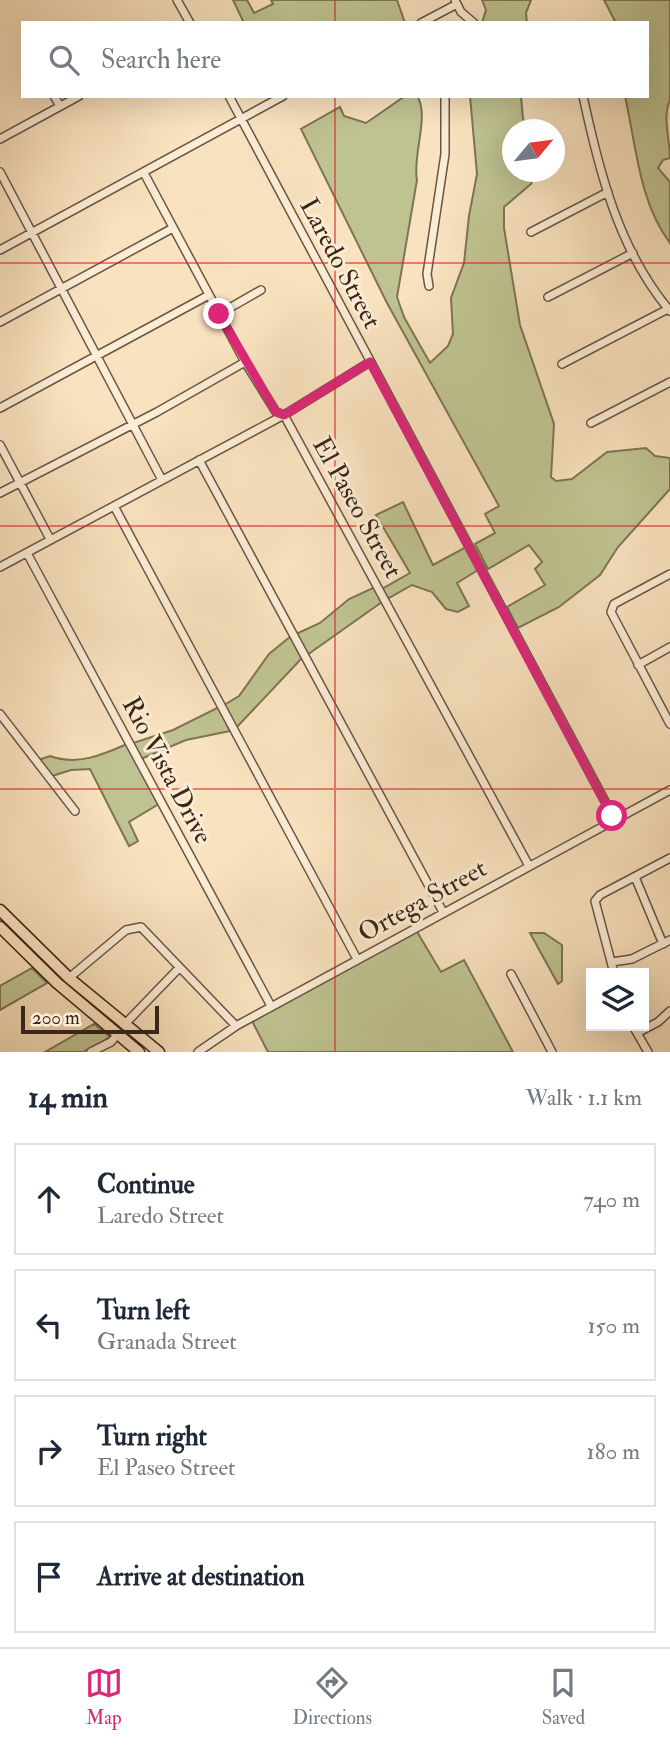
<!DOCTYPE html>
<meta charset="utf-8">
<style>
body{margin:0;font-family:"IM FELL Double Pica",serif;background:#f2f2f3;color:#1f2937}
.controls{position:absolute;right:21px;bottom:21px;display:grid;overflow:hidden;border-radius:0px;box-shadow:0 7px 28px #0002}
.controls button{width:63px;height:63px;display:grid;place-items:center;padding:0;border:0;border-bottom:2px solid #e0e1e3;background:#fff;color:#1f2937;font:35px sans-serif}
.compass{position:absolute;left:502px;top:119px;width:63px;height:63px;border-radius:50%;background:#fff;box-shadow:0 7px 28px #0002;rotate:61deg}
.scale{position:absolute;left:21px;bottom:18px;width:138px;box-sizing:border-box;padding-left:7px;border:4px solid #3c2618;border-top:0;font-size:19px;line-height:24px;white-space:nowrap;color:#3c2618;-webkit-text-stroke:5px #fbecd5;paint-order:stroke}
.stop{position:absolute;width:21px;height:21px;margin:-16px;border:5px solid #db2777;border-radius:50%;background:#fff}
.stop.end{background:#db2777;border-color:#fff;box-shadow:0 2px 7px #0008}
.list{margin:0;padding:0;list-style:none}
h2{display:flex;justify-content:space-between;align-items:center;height:91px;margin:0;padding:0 28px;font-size:30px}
h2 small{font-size:23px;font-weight:400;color:#747a83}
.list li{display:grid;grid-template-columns:46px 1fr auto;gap:21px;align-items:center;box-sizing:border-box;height:112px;margin:0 14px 14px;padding:0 14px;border:2px solid #e0e1e3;border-radius:0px}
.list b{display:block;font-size:26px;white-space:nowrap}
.list p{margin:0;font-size:23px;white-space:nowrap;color:#747a83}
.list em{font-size:23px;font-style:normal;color:#747a83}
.icon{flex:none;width:38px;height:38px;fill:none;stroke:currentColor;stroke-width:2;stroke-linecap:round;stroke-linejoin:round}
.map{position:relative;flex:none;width:670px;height:1052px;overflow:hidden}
.search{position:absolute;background:#fff;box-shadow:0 7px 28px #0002;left:21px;right:21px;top:21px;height:77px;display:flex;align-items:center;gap:18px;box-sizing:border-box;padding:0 24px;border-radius:0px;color:#747a83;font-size:26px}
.sheet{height:595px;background:#fff}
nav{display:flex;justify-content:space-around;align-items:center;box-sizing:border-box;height:98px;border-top:2px solid #e0e1e3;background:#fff;font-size:19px;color:#747a83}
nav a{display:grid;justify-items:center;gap:4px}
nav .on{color:#db2777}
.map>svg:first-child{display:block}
.green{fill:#bfc391;stroke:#7e7454;stroke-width:2}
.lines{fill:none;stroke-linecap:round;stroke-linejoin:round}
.minor-casing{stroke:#6b5542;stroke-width:10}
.highway-casing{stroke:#3c2618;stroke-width:13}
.minor{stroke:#fbecd5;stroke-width:7}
.highway{stroke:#f9e2bf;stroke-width:10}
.route{stroke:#db2777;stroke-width:9}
.grid{fill:none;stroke:#d62828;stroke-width:2;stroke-opacity:0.55}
.labels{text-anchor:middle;stroke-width:6;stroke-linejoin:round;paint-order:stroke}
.street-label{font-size:26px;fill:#3c2618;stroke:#fbecd5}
</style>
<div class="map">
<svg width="670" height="1052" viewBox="0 0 670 1052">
<rect width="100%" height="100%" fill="#f9e2bf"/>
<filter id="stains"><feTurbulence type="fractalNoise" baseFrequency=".00286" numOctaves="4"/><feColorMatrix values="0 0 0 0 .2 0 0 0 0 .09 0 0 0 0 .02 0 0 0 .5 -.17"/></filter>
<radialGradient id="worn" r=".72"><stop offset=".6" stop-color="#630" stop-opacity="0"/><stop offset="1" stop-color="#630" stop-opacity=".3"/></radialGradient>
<path class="green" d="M233,0H247L254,13L273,4L271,0H397L405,23H244Z
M482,0H531L526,13L527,23H482L486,10Z
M604,0H670V100C662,117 670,139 670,158L663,160L658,168L670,182V243C639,202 636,145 625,96H647V23H616Z
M405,96H417C430,115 412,156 417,180L397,297L404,317L430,363L448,346L453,334L451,298L464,263L469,216L477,174L470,96H521L523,119L528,129L512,130V172H536L531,184L504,207V228L520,325L554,424L551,477L556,481L572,479L607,452L646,448L655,456L670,458V489L618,547L600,575L559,607L518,628L507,607L545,585L535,569L542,562L529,545L488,569L475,544L495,533L485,514L499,506L387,303L301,129L340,107L344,116L366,123Z
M403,502L433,565L466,547L478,570L457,583L469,606L458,612L446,609L432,592L412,585L387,599L382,589L410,573L376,515Z
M375,587L382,602L307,655L296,634L320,623L349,599Z
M291,636L302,658L236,728L224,705L239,696L269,654Z
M219,707L230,731L186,740L141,759L133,743L173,730Z
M127,744L159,804L129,822L138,841L129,846L90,769L71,770L52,776L38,760L50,756C77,766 102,755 127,744Z
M416,930L441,972L464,960L513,1052H268L252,1021Z
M530,933H544L562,945V981L558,984Z
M32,968L47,983L0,1010V986Z
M94,1024L110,1037L83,1052H45Z"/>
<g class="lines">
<g class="minor-casing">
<path id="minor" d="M177,0L190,23
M455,0L461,12L474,23
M421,23L457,4
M54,96L60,106
M229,96L615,820
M583,96C599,171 619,251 670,311
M0,139L79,96
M0,172L162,480
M144,173L245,362L276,412L284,415L529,866
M531,232L608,192
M0,250L283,96
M429,286L427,274L445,154V96
M548,297L633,253
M219,314L261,290
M0,322L173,228
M562,364L668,309
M0,408L209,295
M591,423L670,382
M0,445L50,539
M199,460L443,912
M0,493L157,412L245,362
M114,506L357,959
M27,553L271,1006
M0,567L284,415L370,362
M670,574L614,604L611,612L670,724
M638,665L670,647
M0,714L75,811
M635,877L663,944
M612,962L632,959L670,940
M614,973L595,901L600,895L670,858
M511,974L552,1052
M69,978L126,930L141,927L236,1026
M124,1025L179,968
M633,1026L648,1052
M637,1033L658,1022L670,1011
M91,1052L111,1042L117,1035
M198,1052L236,1026L670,790"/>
</g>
<g class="highway-casing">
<path id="highway" d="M0,910L69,978L159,1052
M0,927L57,983L139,1052"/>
</g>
<use href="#minor" class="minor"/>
<use href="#highway" class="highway"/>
</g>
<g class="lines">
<path class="route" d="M219,314L276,412L284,415L370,362L612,816"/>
</g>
<path class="grid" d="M335,0V23M335,96V1052M0,263H670M0,526H670M0,789H670"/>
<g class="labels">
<g class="street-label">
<text transform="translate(341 263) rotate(62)" y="9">Laredo Street</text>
<text transform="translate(358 507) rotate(61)" y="9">El Paseo Street</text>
<text transform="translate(168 770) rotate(62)" y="9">Rio Vista Drive</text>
<text transform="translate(422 900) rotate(-29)" y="9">Ortega Street</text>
</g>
</g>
<rect width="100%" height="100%" filter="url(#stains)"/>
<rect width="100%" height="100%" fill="url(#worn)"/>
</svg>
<div class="controls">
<button><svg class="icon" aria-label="layers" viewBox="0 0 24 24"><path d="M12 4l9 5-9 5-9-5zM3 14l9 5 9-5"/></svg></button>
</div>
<svg class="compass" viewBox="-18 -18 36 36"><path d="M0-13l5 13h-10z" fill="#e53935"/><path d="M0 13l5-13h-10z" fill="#747a83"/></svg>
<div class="scale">200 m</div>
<div class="stop" style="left:612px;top:816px"></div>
<div class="stop end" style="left:219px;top:314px"></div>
<div class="search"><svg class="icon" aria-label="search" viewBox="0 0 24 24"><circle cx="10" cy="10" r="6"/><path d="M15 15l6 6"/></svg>Search here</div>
</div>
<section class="sheet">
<h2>14 min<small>Walk · 1.1 km</small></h2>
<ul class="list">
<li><svg class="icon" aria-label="ahead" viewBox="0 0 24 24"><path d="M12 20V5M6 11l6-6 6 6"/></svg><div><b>Continue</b><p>Laredo Street</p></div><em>740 m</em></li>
<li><svg class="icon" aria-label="left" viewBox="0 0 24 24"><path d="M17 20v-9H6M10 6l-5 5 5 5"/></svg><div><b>Turn left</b><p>Granada Street</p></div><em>150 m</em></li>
<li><svg class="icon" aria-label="right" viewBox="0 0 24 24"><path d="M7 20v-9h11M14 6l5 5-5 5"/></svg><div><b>Turn right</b><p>El Paseo Street</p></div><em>180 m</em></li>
<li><svg class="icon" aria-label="arrive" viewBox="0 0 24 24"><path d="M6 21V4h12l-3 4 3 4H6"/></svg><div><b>Arrive at destination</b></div></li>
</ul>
</section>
<nav>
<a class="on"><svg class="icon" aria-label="map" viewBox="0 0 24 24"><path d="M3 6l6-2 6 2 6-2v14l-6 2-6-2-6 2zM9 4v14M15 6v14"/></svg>Map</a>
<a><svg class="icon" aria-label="directions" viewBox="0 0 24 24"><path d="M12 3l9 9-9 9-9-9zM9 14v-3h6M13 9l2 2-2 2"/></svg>Directions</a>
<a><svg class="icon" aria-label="saved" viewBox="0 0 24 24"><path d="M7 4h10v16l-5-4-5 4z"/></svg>Saved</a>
</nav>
